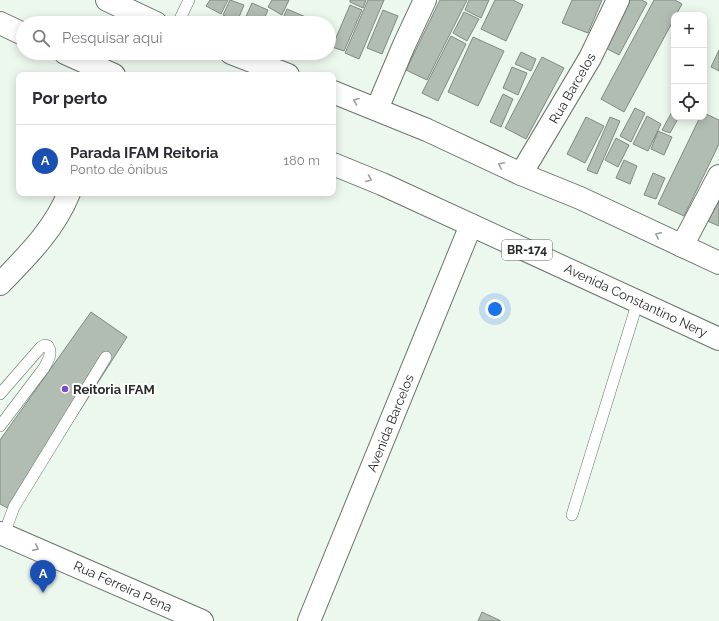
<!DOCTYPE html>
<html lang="pt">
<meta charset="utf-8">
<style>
body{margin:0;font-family:Raleway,sans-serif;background:#f2f2f3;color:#2b2b33}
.controls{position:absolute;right:12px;top:12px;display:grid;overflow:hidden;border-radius:8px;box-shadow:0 2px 10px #0003}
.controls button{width:36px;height:36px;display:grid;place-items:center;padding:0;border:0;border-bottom:1px solid #e1e1e2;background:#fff;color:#2b2b33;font:20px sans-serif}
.you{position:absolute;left:495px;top:309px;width:14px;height:14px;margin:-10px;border:3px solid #fff;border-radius:50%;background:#1a73e8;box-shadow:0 0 0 6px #1a73e833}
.badge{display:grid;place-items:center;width:26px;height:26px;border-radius:50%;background:#2563eb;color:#fff;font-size:13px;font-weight:700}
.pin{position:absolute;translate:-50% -33px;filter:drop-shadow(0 1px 2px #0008)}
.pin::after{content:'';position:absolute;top:21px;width:14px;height:12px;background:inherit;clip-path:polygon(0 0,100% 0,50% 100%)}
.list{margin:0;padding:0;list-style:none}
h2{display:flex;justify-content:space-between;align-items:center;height:52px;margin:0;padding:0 16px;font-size:17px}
h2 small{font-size:13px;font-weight:400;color:#7c7c81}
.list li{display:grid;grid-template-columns:26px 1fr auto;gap:12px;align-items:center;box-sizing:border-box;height:72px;padding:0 16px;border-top:1px solid #e1e1e2}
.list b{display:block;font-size:15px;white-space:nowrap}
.list p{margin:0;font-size:13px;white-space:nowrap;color:#7c7c81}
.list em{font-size:13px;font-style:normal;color:#7c7c81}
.icon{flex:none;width:22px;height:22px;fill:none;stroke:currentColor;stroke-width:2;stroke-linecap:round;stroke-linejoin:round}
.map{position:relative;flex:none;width:719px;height:621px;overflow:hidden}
.search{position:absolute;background:#fff;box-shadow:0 2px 10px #0003;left:16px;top:16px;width:320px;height:44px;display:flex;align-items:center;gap:10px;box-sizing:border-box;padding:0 14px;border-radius:22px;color:#7c7c81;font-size:15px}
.panel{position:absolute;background:#fff;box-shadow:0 2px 10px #0003;left:16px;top:72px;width:320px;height:124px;border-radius:8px}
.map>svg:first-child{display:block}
.building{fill:#b1bcb3;stroke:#808a82}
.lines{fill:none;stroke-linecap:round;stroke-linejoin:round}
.lane-casing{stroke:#6a746c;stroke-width:12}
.street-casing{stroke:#6a746c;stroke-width:24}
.secondary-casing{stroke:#6a746c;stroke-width:24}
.highway-casing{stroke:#6a746c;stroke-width:24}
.lane{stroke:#fff;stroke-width:11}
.street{stroke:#fff;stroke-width:22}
.secondary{stroke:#fff;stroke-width:22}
.highway{stroke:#fff;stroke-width:22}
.oneway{stroke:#9ea09f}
.poi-dot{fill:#784dc5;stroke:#fff;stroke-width:1.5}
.labels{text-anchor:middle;stroke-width:4;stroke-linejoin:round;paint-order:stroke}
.shield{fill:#fff;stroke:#686b69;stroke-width:1}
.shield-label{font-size:12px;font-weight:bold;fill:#282c29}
.street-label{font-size:13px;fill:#282c29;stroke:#fff}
.poi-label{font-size:13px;font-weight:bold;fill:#282c29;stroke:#fff;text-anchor:start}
</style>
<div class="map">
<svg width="719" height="621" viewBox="0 0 719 621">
<rect width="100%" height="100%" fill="#ecf7ee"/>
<path class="building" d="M210,0H228L221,14L206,6Z
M230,0L244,5L237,22L223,15Z
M272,0H289L282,15L268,7Z
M350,0H366L363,8L350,2Z
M368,0H384L359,59L345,53Z
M440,0H467L427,80L406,70Z
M469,0H489L481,18L465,10Z
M495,0H513L523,5L506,41L481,29Z
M572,0H602L588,33L562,23Z
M625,0H642L647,3L619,55L600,45Z
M654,0H675L682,4L676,15H674V19L624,112L601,99Z
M252,3L268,10L262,23H249L244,21Z
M350,5L362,10L344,51L332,47Z
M287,9L320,23H281Z
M383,10L398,16L382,54L367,48Z
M464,12L479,19L467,41L453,33Z
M451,36L466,44L438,101L422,93Z
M473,37L504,51L478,106L448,92Z
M719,50V71L711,67Z
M521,52L536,59L531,71L515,64Z
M542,57L564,68L526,139L505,128Z
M512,67L527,73L518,95L503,88Z
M503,94L513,99L501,127L490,122Z
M635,108L645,113L631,142L620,136Z
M674,108V117H679L670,133L662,130Z
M704,113L719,120V144L684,216L658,204L700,117H704Z
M647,116L661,124L648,151L633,144Z
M586,117L604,126L585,163L567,154Z
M610,117L620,121L597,174L587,170Z
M658,131L672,137L664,155L651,149Z
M616,138L629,145L618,167L605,160Z
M624,160L637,166L630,184L616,178Z
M653,173L665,178L656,199L644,195Z
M719,187V226L705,220Z
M91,312L127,337L15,512L0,504V440Z
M482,612L501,621H478Z"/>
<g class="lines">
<g class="lane-casing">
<path id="lane" d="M178,23L189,0
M0,394L41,347L45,345L48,346C53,354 48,360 44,368L0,426
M572,515L638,301
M4,534L14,507L106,357"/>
</g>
<g class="street-casing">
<path id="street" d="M377,109L404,45L425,0
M521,174L590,58L618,0
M682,246L719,176
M0,284C27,256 54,230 69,193
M309,621L471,225"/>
</g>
<g class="secondary-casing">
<path id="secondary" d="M0,533L202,621"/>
</g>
<g class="highway-casing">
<path id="highway" d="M107,0L156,23
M0,23L23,34
M65,53L114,75
M231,53L288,75
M333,92L427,130L521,174L580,198L719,263
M333,164L382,184L719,339"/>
</g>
<use href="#lane" class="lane"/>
<use href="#street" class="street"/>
<use href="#secondary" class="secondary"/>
<use href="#highway" class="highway"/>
</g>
<defs><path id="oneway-chevron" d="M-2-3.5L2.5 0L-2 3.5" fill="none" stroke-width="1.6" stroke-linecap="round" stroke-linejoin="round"/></defs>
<g class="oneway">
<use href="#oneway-chevron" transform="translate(356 101) rotate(-159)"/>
<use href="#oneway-chevron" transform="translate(501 165) rotate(-155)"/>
<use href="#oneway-chevron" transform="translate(369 179) rotate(22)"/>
<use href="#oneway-chevron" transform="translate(658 235) rotate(-155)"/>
<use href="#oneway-chevron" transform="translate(36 548) rotate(24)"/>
</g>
<circle class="poi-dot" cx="65" cy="389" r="4"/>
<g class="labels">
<rect class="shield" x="502" y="240" width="50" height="20" rx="3"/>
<g class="shield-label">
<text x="527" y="254">BR-174</text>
</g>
<g class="street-label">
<text transform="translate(572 88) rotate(-60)" y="5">Rua Barcelos</text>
<text transform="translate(636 300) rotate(25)" y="5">Avenida Constantino Nery</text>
<text transform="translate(390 423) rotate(-68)" y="5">Avenida Barcelos</text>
<text transform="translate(123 586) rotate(24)" y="5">Rua Ferreira Pena</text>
</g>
<g class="poi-label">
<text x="73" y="394">Reitoria IFAM</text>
</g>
</g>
</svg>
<div class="controls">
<button>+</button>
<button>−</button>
<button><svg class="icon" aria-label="locate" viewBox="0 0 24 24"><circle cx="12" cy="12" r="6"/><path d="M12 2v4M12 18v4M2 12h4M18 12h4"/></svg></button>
</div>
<div class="you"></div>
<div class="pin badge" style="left:43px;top:593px;background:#1a4fb4">A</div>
<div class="search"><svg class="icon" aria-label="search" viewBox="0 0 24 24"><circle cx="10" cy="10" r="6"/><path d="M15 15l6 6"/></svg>Pesquisar aqui</div>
<section class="panel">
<h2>Por perto<small></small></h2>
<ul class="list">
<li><span class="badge" style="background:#1a4fb4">A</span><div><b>Parada IFAM Reitoria</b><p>Ponto de ônibus</p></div><em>180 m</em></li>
</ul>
</section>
</div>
